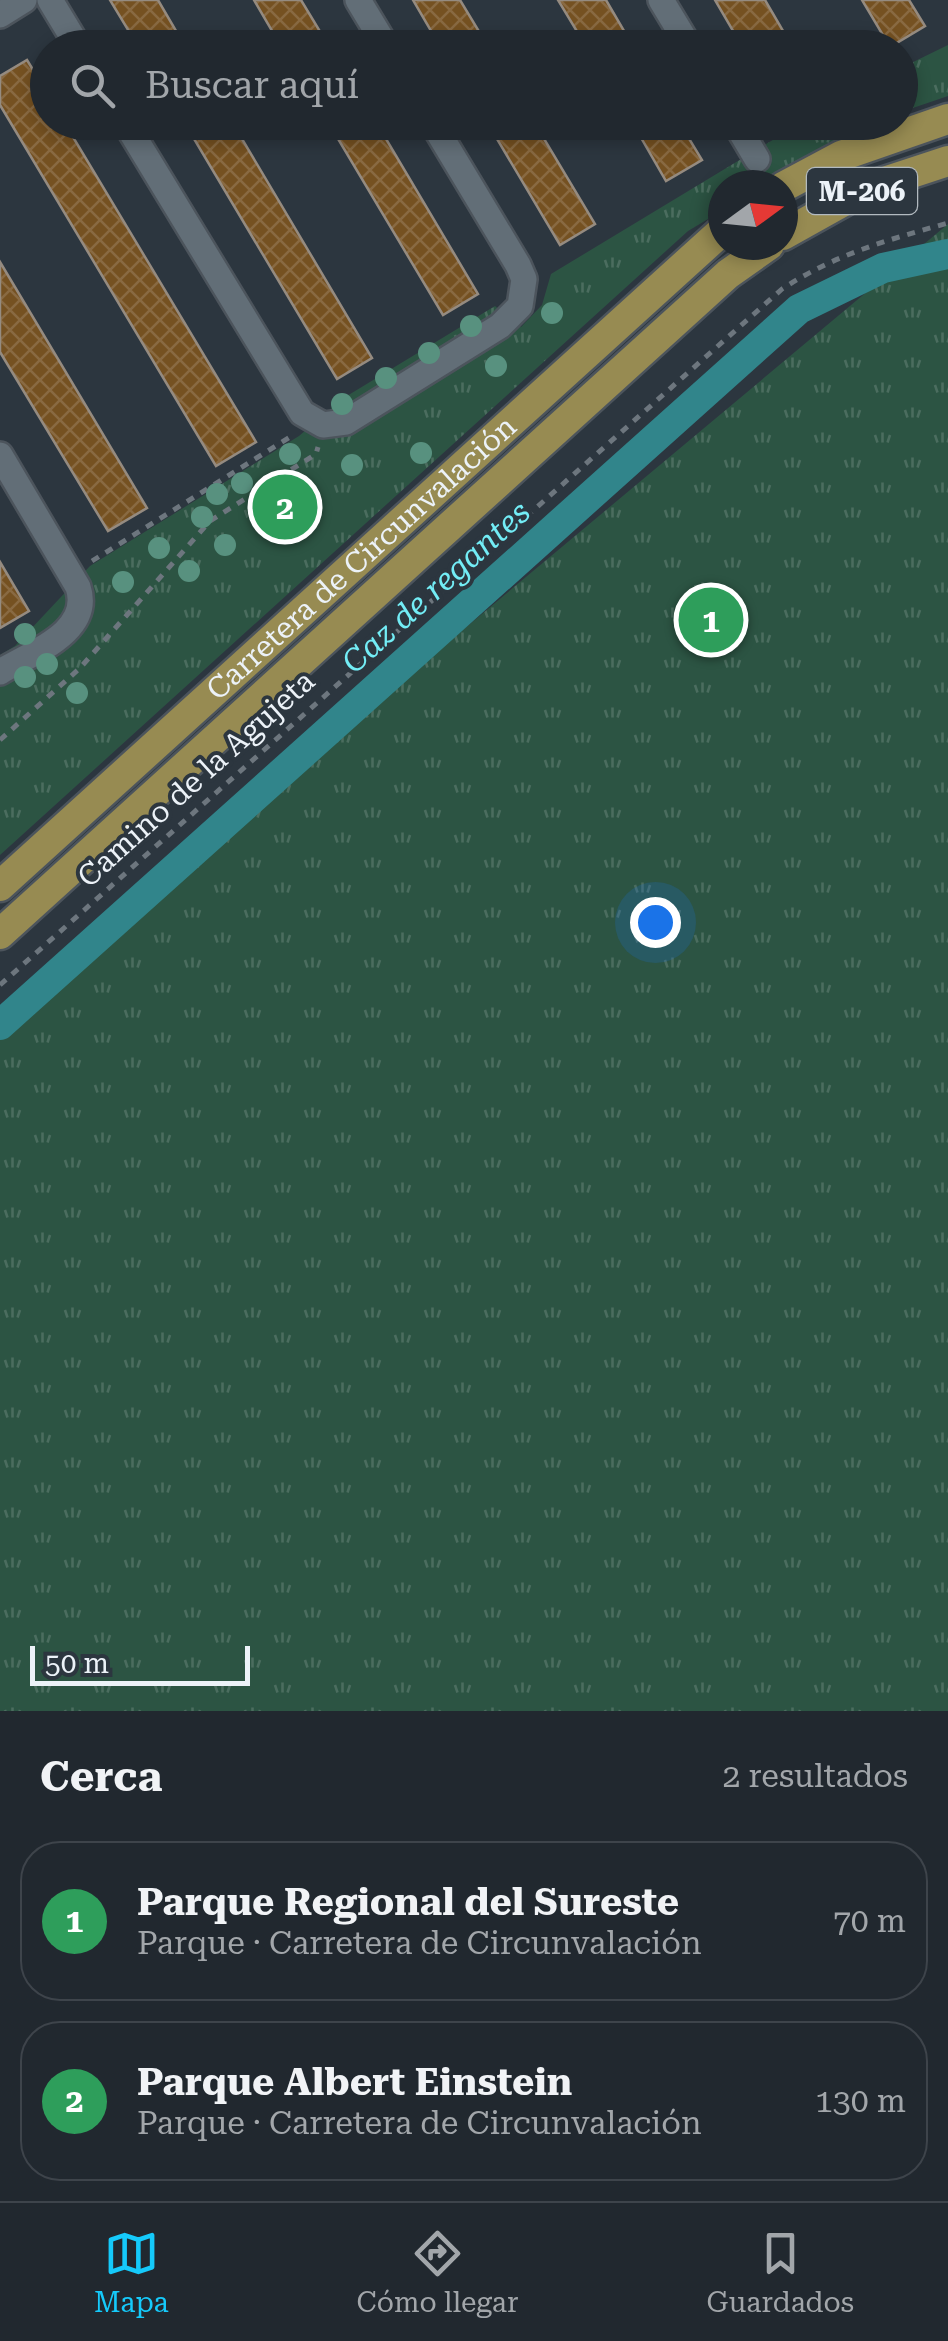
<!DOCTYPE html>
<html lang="es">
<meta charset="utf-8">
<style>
body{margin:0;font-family:"Roboto Serif",serif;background:#293037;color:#f1f3f6}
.compass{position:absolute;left:708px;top:170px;width:90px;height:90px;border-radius:50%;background:#21282f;box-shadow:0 5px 15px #0003;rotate:75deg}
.scale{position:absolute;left:30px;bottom:25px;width:220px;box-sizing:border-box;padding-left:10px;border:5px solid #ecf2f8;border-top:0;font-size:28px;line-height:35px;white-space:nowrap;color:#ecf2f8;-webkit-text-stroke:8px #2c363f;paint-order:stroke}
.you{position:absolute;left:655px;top:922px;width:35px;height:35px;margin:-25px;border:8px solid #fff;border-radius:50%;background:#1a73e8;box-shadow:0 0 0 15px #1a73e833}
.badge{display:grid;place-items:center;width:65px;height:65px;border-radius:50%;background:#15cafb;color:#fff;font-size:32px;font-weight:700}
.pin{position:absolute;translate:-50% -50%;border:5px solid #fff;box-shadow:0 2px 10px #0006}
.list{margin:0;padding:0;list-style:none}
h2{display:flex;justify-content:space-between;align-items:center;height:130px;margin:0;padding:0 40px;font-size:42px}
h2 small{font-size:32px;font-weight:400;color:#a2a6aa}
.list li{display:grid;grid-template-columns:65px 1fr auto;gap:30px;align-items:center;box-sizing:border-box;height:160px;margin:0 20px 20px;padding:0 20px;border:2px solid #3e444b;border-radius:40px}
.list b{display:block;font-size:38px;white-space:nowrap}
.list p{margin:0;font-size:32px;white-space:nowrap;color:#a2a6aa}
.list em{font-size:32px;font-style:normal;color:#a2a6aa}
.icon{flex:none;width:55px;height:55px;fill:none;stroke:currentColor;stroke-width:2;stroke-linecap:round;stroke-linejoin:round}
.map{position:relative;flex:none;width:948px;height:1711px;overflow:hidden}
.search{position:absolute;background:#21282f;box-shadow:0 5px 15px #0003;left:30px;right:30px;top:30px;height:110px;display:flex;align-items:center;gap:25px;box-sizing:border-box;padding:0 35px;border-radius:55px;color:#a2a6aa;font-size:38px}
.sheet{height:490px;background:#21282f}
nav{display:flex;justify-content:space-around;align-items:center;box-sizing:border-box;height:140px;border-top:2px solid #3e444b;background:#21282f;font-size:28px;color:#a2a6aa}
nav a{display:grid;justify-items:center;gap:5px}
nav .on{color:#15cafb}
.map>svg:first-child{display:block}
.grass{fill:url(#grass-tufts)}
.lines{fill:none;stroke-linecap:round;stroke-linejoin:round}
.canal{stroke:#31858b;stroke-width:30}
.building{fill:url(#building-cross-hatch);stroke:#958b80;stroke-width:2.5}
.minor-casing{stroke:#4c545c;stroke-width:30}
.primary-casing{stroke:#4c545c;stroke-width:35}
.path{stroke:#6d767e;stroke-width:5;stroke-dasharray:8 8;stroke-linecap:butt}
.minor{stroke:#626e77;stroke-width:25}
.primary{stroke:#978b52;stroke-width:30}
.tree{fill:#58917f}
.labels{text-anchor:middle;stroke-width:8;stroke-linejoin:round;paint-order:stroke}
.shield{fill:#2c363f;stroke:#b2bac0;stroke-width:2.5}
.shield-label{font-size:28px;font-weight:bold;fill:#ecf2f8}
.street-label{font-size:30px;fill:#ecf2f8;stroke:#2c363f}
.water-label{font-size:32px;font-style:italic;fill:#73edf6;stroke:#2c363f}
</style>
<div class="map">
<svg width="948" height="1711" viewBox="0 0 948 1711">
<defs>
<pattern id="grass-tufts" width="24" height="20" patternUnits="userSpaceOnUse" patternTransform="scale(2.5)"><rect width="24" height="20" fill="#2c5443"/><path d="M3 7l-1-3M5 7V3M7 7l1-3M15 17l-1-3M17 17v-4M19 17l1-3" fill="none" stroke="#4b6d5f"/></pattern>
<pattern id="building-cross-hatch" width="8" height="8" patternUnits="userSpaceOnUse" patternTransform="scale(2.5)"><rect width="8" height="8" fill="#755121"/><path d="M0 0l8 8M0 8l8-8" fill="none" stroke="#896a42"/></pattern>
</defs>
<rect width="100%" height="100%" fill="#2c363f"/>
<path class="grass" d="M948,45V96L901,112V68Z
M801,123H873L848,133L763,185H723V210L688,231L0,855V655L15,646L90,566L299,436L342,399L495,306L521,327L542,305L551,274Z
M948,224V1711H0V1017Z"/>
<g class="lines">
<path class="canal" d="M0,1025L799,309L883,268L948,254"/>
</g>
<path class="building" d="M110,0H158L186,48H139Z
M254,0H301L330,48H282Z
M413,0H460L489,48H441Z
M558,0H606L634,48H587Z
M715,0H765L793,48H743Z
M862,0H909L925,26L890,47Z
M27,60L48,94V122H64L256,442L216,466L0,105V76Z
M184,122H232L372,358L337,379Z
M328,122H376L478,294L443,315Z
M487,122H534L595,224L560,245Z
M632,122H679L702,160L666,181Z
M0,262L147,508L108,531L0,352Z
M0,562L29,611L0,628Z"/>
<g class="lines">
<g class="minor-casing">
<path id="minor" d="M50,0L79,48
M358,0L387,48
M661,0L690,48
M0,15L24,0
M125,122L302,413L323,425L346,422L500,326L520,306L524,279L518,265L432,122
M735,122L757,159
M0,455L78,587C93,632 31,653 0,672"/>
</g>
<g class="primary-casing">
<g id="primary">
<path d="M783,187L841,156L948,119"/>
<path d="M783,235L869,187L948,161"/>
<path id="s1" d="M0,886L723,230"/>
<path d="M0,934L728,274L769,245"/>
</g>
</g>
<path class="path" d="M92,561L290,437
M0,740L80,668L210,521L316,454L318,447
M0,985L782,289C836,254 887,240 948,223"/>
<use href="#minor" class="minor"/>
<use href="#primary" class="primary"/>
</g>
<g class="tree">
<circle cx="552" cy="313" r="11"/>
<circle cx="471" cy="326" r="11"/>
<circle cx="429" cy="353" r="11"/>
<circle cx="496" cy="366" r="11"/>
<circle cx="386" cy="378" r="11"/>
<circle cx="342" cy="404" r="11"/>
<circle cx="421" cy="453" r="11"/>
<circle cx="290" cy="454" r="11"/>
<circle cx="352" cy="465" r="11"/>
<circle cx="242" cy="483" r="11"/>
<circle cx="217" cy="494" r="11"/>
<circle cx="202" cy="517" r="11"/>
<circle cx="225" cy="545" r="11"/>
<circle cx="159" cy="548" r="11"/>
<circle cx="189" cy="571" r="11"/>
<circle cx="123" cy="582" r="11"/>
<circle cx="25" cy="634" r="11"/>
<circle cx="47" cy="664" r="11"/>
<circle cx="25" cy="677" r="11"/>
<circle cx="77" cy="693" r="11"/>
</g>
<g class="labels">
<rect class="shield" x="807" y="168" width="110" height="46" rx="8"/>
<g class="shield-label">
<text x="862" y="201">M-206</text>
</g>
<g class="street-label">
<text dy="10" stroke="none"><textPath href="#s1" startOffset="488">Carretera de Circunvalación</textPath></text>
<text transform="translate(196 779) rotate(-42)" y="10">Camino de la Agujeta</text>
</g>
<g class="water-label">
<text transform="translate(436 587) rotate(-42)" y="11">Caz de regantes</text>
</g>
</g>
</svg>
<svg class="compass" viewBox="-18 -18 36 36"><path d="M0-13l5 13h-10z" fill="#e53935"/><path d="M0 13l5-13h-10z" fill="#a2a6aa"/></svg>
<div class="scale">50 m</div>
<div class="you"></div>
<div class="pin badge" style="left:711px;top:620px;background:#2e9e5b">1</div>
<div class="pin badge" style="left:285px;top:507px;background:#2e9e5b">2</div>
<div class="search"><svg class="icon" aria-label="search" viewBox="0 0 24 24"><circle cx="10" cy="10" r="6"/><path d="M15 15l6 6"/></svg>Buscar aquí</div>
</div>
<section class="sheet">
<h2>Cerca<small>2 resultados</small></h2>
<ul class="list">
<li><span class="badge" style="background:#2e9e5b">1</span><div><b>Parque Regional del Sureste</b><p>Parque · Carretera de Circunvalación</p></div><em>70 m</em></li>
<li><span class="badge" style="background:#2e9e5b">2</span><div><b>Parque Albert Einstein</b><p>Parque · Carretera de Circunvalación</p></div><em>130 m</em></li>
</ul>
</section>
<nav>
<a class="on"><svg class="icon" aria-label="map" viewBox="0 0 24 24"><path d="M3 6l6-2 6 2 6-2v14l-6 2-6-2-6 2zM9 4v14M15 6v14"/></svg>Mapa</a>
<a><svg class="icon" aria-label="directions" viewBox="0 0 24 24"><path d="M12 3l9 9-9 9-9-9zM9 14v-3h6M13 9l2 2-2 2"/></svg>Cómo llegar</a>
<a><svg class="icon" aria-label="saved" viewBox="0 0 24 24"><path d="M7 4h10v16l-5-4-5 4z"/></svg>Guardados</a>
</nav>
